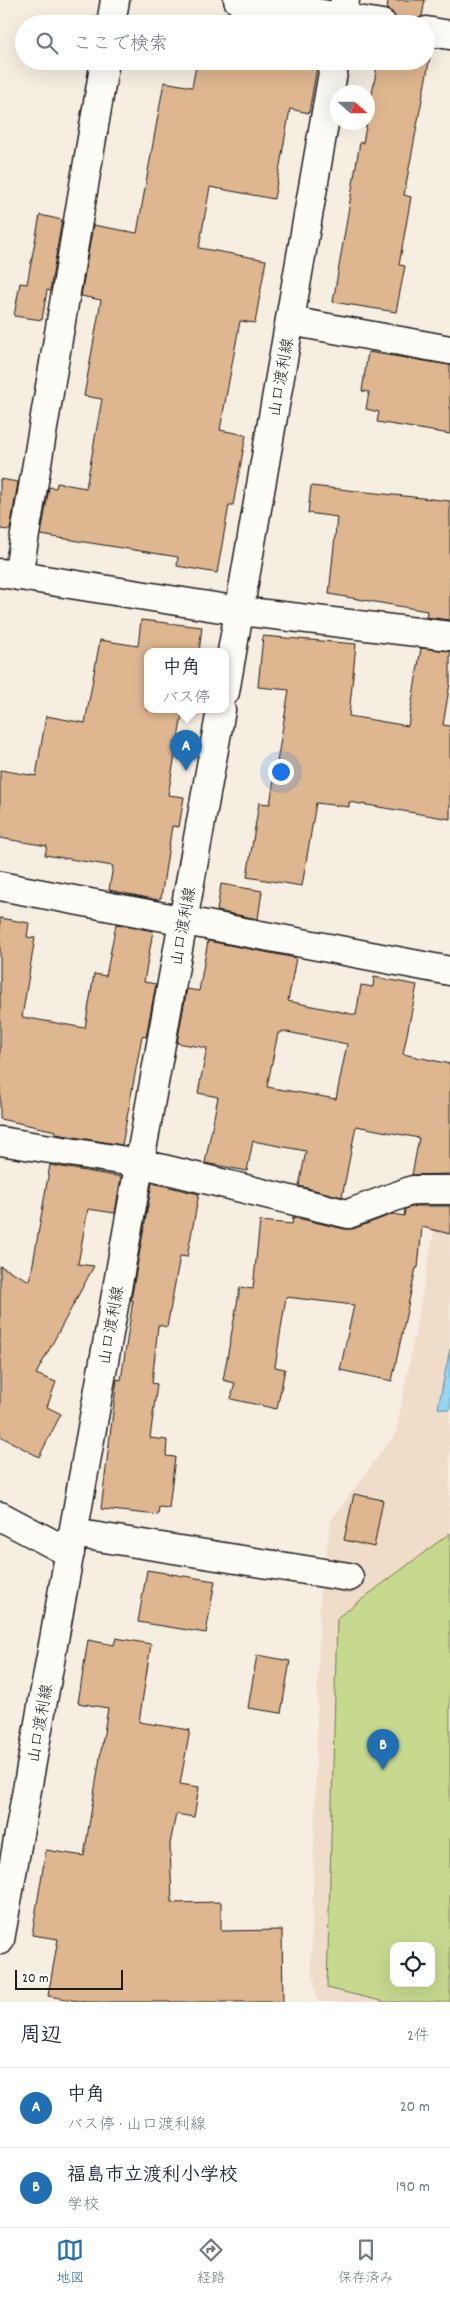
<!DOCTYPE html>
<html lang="ja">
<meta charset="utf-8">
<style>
body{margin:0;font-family:Dekko,"Klee One",sans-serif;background:#f2f2f3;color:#1f2937}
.controls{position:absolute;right:15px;bottom:15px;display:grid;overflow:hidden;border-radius:10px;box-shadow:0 5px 20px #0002}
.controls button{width:45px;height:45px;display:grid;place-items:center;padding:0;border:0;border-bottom:1px solid #e0e1e3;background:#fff;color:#1f2937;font:25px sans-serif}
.compass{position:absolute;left:330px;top:85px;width:45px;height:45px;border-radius:50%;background:#fff;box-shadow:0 5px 20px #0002;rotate:111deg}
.scale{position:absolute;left:15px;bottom:12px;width:108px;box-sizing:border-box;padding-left:5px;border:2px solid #1c1c1c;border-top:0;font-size:14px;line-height:18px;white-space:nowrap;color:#1c1c1c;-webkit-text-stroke:4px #fdfcf7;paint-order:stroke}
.you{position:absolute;left:280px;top:771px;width:18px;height:18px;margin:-12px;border:4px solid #fff;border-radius:50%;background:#1a73e8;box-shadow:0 0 0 8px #1a73e833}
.badge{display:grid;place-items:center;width:32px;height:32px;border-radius:50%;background:#1f6fb2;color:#fff;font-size:16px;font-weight:700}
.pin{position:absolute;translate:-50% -41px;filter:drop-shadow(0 1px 2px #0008)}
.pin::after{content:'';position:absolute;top:26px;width:18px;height:15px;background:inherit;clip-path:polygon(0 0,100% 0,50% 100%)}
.popup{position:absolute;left:144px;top:648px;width:85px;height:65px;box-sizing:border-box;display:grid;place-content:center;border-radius:10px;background:#fff;filter:drop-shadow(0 1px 4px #0005);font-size:16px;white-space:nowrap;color:#747a83}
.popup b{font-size:19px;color:#1f2937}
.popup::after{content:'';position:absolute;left:50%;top:100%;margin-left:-10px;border:10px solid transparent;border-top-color:#fff}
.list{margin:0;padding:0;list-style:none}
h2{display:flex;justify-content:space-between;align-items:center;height:65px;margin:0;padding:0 20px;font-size:21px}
h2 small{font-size:16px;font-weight:400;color:#747a83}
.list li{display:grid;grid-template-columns:32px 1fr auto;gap:15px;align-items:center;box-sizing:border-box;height:80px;padding:0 20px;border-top:1px solid #e0e1e3}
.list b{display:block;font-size:19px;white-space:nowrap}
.list p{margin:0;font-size:16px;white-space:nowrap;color:#747a83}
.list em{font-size:16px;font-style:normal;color:#747a83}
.icon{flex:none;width:28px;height:28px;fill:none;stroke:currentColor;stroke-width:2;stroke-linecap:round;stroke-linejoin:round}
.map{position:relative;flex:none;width:450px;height:2002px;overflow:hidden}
.search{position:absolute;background:#fff;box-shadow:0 5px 20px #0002;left:15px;right:15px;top:15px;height:55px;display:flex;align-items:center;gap:12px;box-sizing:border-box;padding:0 18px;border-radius:28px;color:#747a83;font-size:19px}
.sheet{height:225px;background:#fff}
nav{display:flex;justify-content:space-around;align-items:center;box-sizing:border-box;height:70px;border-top:1px solid #e0e1e3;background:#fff;font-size:14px;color:#747a83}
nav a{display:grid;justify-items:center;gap:2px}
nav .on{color:#1f6fb2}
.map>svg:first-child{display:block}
.built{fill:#f0ddc9;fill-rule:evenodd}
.green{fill:#c6d98e;stroke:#717a55;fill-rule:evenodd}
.water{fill:#94d7f5;stroke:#648c9e}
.building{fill:#deb68f;stroke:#1c1c1c;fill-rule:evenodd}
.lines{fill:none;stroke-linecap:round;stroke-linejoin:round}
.street-casing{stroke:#1c1c1c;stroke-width:31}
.secondary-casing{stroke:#1c1c1c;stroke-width:31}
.street{stroke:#fdfcf7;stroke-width:28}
.secondary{stroke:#fdfcf7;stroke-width:28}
.labels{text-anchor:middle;stroke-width:5;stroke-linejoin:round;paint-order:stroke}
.street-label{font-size:16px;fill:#1c1c1c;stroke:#fdfcf7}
</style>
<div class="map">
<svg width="450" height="2002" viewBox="0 0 450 2002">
<rect width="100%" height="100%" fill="#f7eee2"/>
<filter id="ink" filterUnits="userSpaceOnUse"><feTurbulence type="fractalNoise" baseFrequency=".02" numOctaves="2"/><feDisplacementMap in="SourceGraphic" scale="10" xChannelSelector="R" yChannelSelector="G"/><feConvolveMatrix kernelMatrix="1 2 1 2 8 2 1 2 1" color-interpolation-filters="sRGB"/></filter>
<g filter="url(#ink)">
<path class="built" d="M450,1198V2002H317L311,1964L320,1594L331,1520L396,1432L440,1200ZM394,1946H431V1983H394Z"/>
<path class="green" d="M450,1533V2002H385L327,1988L337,1618ZM394,1946H431V1983H394Z"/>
<path class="water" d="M450,1349V1410L438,1408Z"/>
<path class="building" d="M388,0H425L422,16L413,24H397L392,12L387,10Z
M204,17L244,24H203Z
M426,57H430L404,195L411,197L399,265L405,266L396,312L333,302L360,142L363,143L378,61H426Z
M197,61H318L309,113L290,109L274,199L210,187L199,248L266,260L255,323L240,321L220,430L246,435L233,505H229L217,573L177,566L178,557L41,535L49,487L56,488L57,483L86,488L102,399L84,396L101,300L81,296L93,225L137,233L164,82L192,87Z
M40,215L62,220L50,291L47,290L42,320L14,316L20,283L27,284Z
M368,352L450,365V434L377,422L379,412L366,409L369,392L362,391Z
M0,479L18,482L10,530L0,529Z
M311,486L450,501V620L426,617L427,611L329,594L337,517L308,513Z
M141,620L202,627L199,652H147V710H183L168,795L184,797L179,827L172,826L161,898L158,900L109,890L113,866L45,855L47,846L0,838V770L36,776L46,716L85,723L100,640L138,646Z
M263,636L356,644L349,716L408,726L421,648L450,651V683L443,725L450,726V819L349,802V807L316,803L302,886L247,877L259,803L270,804L289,690L258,687Z
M221,884L262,891L258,919L217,911Z
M0,918L29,923L27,937L35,938L22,1017L85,1028L94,974L106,976L116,924L153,931L144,982L156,984L146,1037L142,1036L122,1145L56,1134V1131L0,1119Z
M208,941L296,958L288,1001L356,1015L361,985L373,987L374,977L417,985L403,1054L450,1064V1174L412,1175L419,1138L356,1126L342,1197L299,1186L306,1151L253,1141L247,1171L205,1163L218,1097L198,1093L207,1048L177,1043L187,989L199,991ZM282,1031L347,1044L336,1099L267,1087L278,1033H281Z
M50,1165L121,1177L115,1213L88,1209L78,1264L94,1266L36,1374L56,1382L47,1407L61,1414L39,1457L0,1436V1266L30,1281Z
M152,1183L199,1194L187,1257L180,1256L167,1327L158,1325L152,1383L157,1384L150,1438L167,1440L166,1456L175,1457L169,1508L159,1507L158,1515L101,1509L117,1379L121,1380L133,1300H131Z
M416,1206H450V1234L422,1227L418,1268H416L392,1381L340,1370L354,1305L286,1297L275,1367L285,1369L277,1409L231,1399L235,1383L223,1380L240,1287L253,1289L260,1221L292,1224L293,1217L344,1229H353L393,1214L404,1216L405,1209Z
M354,1494L383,1500L374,1547L344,1540Z
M147,1570L215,1581L206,1633L138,1622Z
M116,1638L151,1644L139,1722L190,1730L180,1784L199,1787L194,1817L176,1814L170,1844L172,1903L221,1902V1931L282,1930L283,2002H85L48,1996L58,1939L32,1935L46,1850L84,1856L108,1708L78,1703L88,1640L114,1645Z
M257,1655L290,1661L281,1713L248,1708Z"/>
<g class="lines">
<g class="street-casing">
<path id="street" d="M238,0L382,24
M111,24L115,0
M426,31L450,35
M290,321L450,350
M1,573L240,611L450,636
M18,576L105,61
M0,886L450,971
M0,1141L139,1163L348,1214L413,1190H450
M0,1516L70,1553
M73,1533L349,1577"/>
</g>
<g class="secondary-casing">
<path id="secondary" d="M341,24L345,0
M225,692L335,61
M0,1940L221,710"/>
</g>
<use href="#street" class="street"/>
<use href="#secondary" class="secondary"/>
</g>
</g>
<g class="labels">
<g class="street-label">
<text transform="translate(280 377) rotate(-80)" y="6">山口渡利線</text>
<text transform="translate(182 926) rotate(-80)" y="6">山口渡利線</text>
<text transform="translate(110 1325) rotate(-80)" y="6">山口渡利線</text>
<text transform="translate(39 1723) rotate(-80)" y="6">山口渡利線</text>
</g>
</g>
</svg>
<div class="controls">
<button><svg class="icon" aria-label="locate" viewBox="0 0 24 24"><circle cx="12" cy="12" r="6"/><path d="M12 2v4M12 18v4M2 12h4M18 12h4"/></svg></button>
</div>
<svg class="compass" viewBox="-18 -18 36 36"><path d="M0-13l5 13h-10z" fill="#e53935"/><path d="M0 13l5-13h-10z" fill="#747a83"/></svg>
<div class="scale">20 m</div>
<div class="you"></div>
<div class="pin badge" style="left:186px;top:771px">A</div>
<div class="popup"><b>中角</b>バス停</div>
<div class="pin badge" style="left:383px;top:1770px">B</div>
<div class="search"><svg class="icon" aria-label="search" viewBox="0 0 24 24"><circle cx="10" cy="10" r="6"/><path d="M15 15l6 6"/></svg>ここで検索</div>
</div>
<section class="sheet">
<h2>周辺<small>2件</small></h2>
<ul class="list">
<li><span class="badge">A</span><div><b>中角</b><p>バス停 · 山口渡利線</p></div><em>20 m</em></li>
<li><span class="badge">B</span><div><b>福島市立渡利小学校</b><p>学校</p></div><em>190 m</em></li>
</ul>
</section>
<nav>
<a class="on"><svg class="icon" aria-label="map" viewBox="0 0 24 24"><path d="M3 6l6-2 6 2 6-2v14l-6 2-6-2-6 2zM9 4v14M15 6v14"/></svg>地図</a>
<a><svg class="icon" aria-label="directions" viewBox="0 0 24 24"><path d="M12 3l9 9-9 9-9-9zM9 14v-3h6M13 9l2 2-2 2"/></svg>経路</a>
<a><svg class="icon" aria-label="saved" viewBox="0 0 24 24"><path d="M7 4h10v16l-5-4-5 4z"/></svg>保存済み</a>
</nav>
